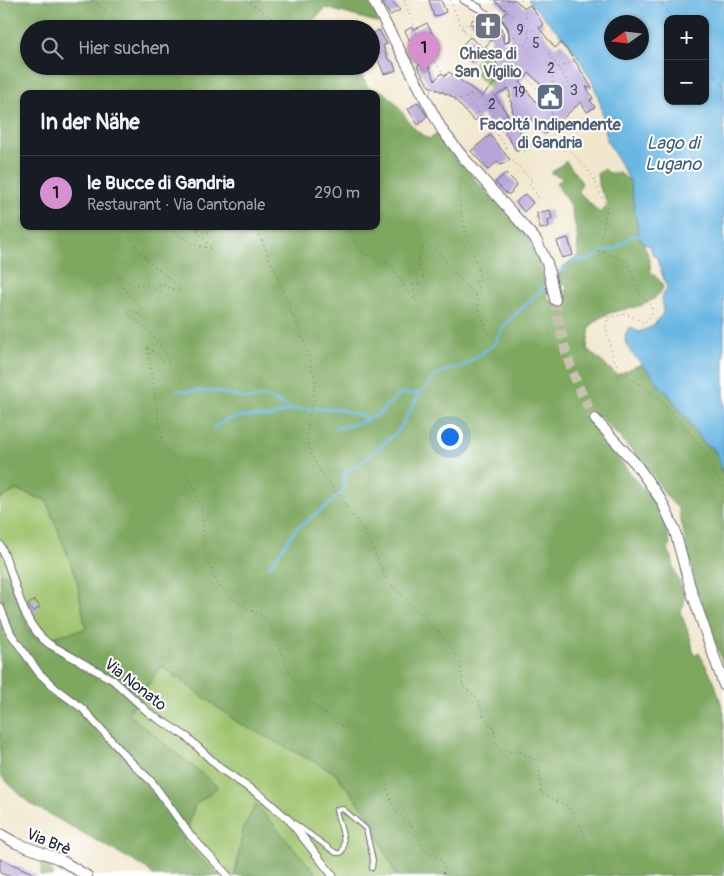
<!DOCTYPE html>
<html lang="de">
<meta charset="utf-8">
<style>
body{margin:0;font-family:Pangolin,sans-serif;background:#242831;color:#f1f3f6}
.controls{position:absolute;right:15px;top:15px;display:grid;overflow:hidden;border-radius:10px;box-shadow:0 1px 4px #0004}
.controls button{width:45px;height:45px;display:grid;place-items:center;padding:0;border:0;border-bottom:1px solid #363941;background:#171b24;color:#f1f3f6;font:25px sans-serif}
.compass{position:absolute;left:604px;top:15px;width:45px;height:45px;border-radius:50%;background:#171b24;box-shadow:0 1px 4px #0004;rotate:256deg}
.you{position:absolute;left:449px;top:436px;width:18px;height:18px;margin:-12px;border:4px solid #fff;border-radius:50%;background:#1a73e8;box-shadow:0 0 0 8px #1a73e833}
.badge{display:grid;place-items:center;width:32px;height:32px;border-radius:50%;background:#d690ce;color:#111;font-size:16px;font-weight:700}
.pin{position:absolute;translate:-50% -41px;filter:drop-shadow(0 1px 2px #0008)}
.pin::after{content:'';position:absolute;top:26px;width:18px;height:15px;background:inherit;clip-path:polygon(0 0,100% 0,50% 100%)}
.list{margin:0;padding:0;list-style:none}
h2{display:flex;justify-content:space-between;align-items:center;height:65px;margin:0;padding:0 20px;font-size:21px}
h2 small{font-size:16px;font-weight:400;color:#9ea1a6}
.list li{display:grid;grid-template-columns:32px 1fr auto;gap:15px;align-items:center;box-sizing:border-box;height:75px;padding:0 20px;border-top:1px solid #363941}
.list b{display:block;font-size:19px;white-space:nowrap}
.list p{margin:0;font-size:16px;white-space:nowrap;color:#9ea1a6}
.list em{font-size:16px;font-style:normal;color:#9ea1a6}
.icon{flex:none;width:28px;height:28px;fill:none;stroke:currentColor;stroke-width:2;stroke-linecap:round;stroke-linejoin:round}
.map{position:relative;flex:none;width:724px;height:876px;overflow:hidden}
.search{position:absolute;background:#171b24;box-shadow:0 1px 4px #0004;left:20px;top:20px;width:360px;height:55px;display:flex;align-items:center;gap:12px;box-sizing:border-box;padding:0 18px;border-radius:28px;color:#9ea1a6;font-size:19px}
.panel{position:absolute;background:#171b24;box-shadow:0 1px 4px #0004;left:20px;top:90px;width:360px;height:140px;border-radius:10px}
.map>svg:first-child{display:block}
.green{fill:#9dc26c;stroke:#607254}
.forest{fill:#7ea860;stroke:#50654e;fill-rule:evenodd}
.water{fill:#68b6e2;stroke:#456c8e;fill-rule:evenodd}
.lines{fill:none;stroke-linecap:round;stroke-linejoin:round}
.stream{stroke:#68b6e2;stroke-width:2.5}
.ferry{stroke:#3e5d7e;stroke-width:1;stroke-dasharray:6 5;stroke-linecap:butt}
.building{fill:#b5a5d8;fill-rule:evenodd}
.secondary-tunnel{stroke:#c8c0b0;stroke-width:10;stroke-dasharray:10 5;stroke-linecap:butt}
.lane-casing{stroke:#6a676e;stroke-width:6}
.street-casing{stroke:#6a676e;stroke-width:9}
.secondary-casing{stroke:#6a676e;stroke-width:12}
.path{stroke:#6a676e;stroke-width:1;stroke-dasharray:1 4;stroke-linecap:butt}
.lane{stroke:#fff;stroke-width:4}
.street{stroke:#fff;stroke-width:7}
.secondary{stroke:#fff;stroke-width:10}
.labels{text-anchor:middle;stroke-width:4;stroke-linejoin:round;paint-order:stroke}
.number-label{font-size:14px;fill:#474362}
.worship-label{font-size:16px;font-weight:bold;fill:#5b616d;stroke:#fff}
.service-label{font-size:16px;font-weight:bold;fill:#4e5e75;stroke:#fff}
.street-label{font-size:16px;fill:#22223b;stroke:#fff}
.water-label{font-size:18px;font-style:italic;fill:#3e5d7e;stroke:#fff}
</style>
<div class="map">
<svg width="724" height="876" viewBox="0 0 724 876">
<rect width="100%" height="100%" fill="#fff"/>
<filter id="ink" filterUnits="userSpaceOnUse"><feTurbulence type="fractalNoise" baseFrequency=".02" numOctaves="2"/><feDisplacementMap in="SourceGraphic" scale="10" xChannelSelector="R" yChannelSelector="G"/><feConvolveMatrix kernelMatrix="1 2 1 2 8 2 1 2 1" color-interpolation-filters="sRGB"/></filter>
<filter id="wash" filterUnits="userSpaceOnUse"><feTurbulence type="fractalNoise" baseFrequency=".0096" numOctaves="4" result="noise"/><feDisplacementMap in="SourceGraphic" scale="20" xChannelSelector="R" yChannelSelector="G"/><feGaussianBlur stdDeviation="1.12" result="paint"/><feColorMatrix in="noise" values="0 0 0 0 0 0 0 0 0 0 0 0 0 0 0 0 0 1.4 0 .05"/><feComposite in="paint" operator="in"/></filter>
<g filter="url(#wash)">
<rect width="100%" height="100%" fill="#f1e7cd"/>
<path class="green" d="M482,54L489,59L500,77L494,83L473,65Z
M478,70L493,84L490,88L475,74Z
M16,490L46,500L76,576L86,629L38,640L28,630L8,575L0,574V499Z
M161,666L239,723L334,772L368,814L396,876H318L256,805L243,829L235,876H219L183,843L195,805L218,787L128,714Z"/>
<path class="forest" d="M0,0H367L380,23L326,8L304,29H29V66H357L368,88C372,89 379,89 383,92C403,105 405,127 429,139L438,134L457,160L524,232L540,263L549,302L566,298L567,284L558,285C556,269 567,264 578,256L577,233L571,207L556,183L564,178L551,173L566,161L582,183L578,191L600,213L608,204L599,187L597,174L604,169L611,174L618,172L630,181L639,236L649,256L651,272L662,283L663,288C652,308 629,307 610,313C603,315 596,322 590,326L587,349L617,375L641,364L650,372L720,458V469L724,475V666L696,587L678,508C666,499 661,486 652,474C636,454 617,435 599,416L590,423L647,494L652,493L663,517L670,544L668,549L669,554L672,556C673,561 673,567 675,572C679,585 691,599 680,611L691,640L694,655L699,653L714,681L724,713V876H396L368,814L334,772L239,723L161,666L128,714L218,787L195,805L183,842L219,876H154L146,868L29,803L0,775V574L8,575L28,630L38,640L86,629L76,576L46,500L16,490L0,499ZM24,94H376V226H24Z
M256,804L318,876H235L243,829Z
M42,852L54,876H41Z"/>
<path class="water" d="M528,0H724V475C716,463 723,451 705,444L667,392C658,387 656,378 649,371C638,360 615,343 630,327L639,332L653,326L663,313L662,295L667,288L656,256H653L650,246L644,244L639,236L630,181L607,141L600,102L592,81L571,46ZM668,19H705V101H668ZM612,22H642V52H612Z"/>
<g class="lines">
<path class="stream" d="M603,251L616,249L632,235L639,236
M554,277L577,259L587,261L599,254
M177,391H215L248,399L264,396L292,409
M213,428L229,419L244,416L269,417L293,409H336L370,418L376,416L400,394L419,393
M334,429L359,423L370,418
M269,567L296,529L343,493L344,473L364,461L399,430L420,393L439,373L465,365L496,343L502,328L548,283"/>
<path class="ferry" d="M659,0L673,19
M705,63L724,88"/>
</g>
<g id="blocks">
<path class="building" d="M391,0L400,10L390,15L382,2Z
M429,0H441L446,12L434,17Z
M494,0H515L525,8L530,5L544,25L539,28L555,48L561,43L569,52L592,88L586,87L593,98L590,100L595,107L587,112L581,102L545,134L531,118L519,130L530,144L524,150L522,147L517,152L497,119L489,124L482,115L474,121L452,96L429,86L417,66L426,61L435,80L442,73L445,76L449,72L482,96L503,75L491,52L485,47L493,38L470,23L480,13L499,27L504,43H507L510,40L508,28L501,18L507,11ZM529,73L544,87L546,95L538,104L520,82ZM509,88L515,126L495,96Z
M427,23L436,41L422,48L425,55L418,58L405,31L412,27L413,30Z
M379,30L387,44L383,46L388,59L393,62L396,70L389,73L384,74L371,42V34Z
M470,37L481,47L471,62L459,54L457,50Z
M418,102L427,116L418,125L408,109Z
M490,135L510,160L501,165L497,162L488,170L471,151Z
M506,173L517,184L510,194H507L495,182Z
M525,194L533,203L524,212L516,202Z
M550,210L552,219L548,220L549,227L540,229L537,213Z
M568,238L573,255L562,258L557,241Z
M35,600L40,607L33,612L28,605Z
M0,859L19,867L38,876H8L0,873Z"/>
</g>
</g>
<g filter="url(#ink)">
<use href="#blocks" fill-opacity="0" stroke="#6a676e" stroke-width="1"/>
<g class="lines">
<path class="secondary-tunnel" d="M555,300C564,350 570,375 595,419"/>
<g class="lane-casing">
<path id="lane" d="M479,8C491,16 509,24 506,40
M294,823L336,853H341C349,843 338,822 336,810L343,809L366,829L373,860L372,868"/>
</g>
<g class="street-casing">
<path id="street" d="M464,0L479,8
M0,545C17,578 18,621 49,644L113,680L149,713L187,737L221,769L264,798L290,821L333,876
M0,607L11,634L39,673L56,689L83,709L129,760L152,782L190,835L228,876"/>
</g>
<g class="secondary-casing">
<path id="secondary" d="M373,0L442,130L462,156L536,240L547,263L555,300
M595,419L636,464L661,500L674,528L691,590L724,685
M0,834L16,843L59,859L87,876"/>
</g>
<path class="path" d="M93,0L126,29
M246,0L270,17L296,29
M404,0L419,39L445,76
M450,0L462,29L479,44L504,75L512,111L497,120
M492,0L513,15
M522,0L519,3L524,8L527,21
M470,24L481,32
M525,24L531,32
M464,30L462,25L464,23L468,26L476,14
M514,36L523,46L530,40L528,33L533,30L531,28
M479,44L482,32L511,57
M507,47L512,58
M371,49L374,54L385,52L392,56
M476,49L483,50
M549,54L573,90
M163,66L191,94
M520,68L548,103L560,138L593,177L607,208L599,251L625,260L630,267L639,294L652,306V314L644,323L627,314L608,317L606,327L612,354L619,370L644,387L673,413L707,455L711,463L712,472L724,487
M559,68L578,59
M475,69L470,66L481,53L476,49
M431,90C443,90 452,101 465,98
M540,91L553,83L552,78L559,71
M465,97L496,133L506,147L509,158L533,180L529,183L538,197L536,217L539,230
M481,97L494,111L497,122L505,135L524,153L530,144
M466,98L474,92
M507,116L530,144L551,145L566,150L565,146
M127,226C129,250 165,274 181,289L180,292L158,283L161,291L143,284L133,286L118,277L117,280L146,314L144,317L130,310L127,312L131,317L148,330L169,358V362H165L147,346L162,442L189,477L195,489L201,505L206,560L219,586L241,605L264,617L270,625L290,674L309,701L342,726L359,731L364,737L382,765L390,798L397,813L414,829L422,845L428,853L441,860L445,866L443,876
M166,226L192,244L212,249L194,227L207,233L209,232L204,226
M256,226L307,349L315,380L314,399L308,420L307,439L311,454L320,471L363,529L387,580L443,637L460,659L463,686L478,699L483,715L494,728L496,743L502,751L521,752L539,763L541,794L567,806L580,825L591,850L594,876
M341,226L353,236L356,244L365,254L373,258L383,260L394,270L415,301L417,299L411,284H420L417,277L425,278L417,261L425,242L438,251L459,280L475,294L480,290L476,282L480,280C477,250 448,203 464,174
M476,295L480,313L491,338"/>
<use href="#lane" class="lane"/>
<use href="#street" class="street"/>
<use href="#secondary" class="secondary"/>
</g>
</g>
<defs>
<g id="church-square" transform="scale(1.4375)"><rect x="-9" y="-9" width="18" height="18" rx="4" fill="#6b7280" stroke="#fff"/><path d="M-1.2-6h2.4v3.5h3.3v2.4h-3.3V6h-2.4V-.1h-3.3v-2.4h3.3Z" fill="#fff"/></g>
<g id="civic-square" transform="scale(1.4375)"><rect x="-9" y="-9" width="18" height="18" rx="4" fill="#5c6f8a" stroke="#fff"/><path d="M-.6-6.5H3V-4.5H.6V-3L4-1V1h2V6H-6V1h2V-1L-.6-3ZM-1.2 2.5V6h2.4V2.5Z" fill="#fff"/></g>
</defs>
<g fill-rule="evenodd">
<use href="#church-square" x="488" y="26"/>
<use href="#civic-square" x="550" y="97"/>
</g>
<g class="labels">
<g class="number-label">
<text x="520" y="35">9</text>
<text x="536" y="48">5</text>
<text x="551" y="73">2</text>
<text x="574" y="95">3</text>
<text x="519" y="97">19</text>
<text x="492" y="109">2</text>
</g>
<g class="worship-label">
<text x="488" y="59">Chiesa di<tspan x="488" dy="18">San Vigilio</tspan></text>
</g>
<g class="service-label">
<text x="550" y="130">Facoltá Indipendente<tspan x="550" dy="18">di Gandria</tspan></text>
</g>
<g class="street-label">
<text transform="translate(136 684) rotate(38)" y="6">Via Nonato</text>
<text transform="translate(49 841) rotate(22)" y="6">Via Brè</text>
</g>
<g class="water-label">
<text x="673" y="149">Lago di<tspan x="673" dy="21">Lugano</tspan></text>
</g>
</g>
</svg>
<div class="controls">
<button>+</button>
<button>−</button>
</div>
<svg class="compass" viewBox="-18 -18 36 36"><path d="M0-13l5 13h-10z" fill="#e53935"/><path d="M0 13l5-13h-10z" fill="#9ea1a6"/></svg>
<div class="you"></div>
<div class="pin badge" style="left:424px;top:73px">1</div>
<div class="search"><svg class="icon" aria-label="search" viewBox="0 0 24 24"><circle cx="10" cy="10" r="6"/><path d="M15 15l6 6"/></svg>Hier suchen</div>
<section class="panel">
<h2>In der Nähe<small></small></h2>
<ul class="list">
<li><span class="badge">1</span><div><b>le Bucce di Gandria</b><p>Restaurant · Via Cantonale</p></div><em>290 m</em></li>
</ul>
</section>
</div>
